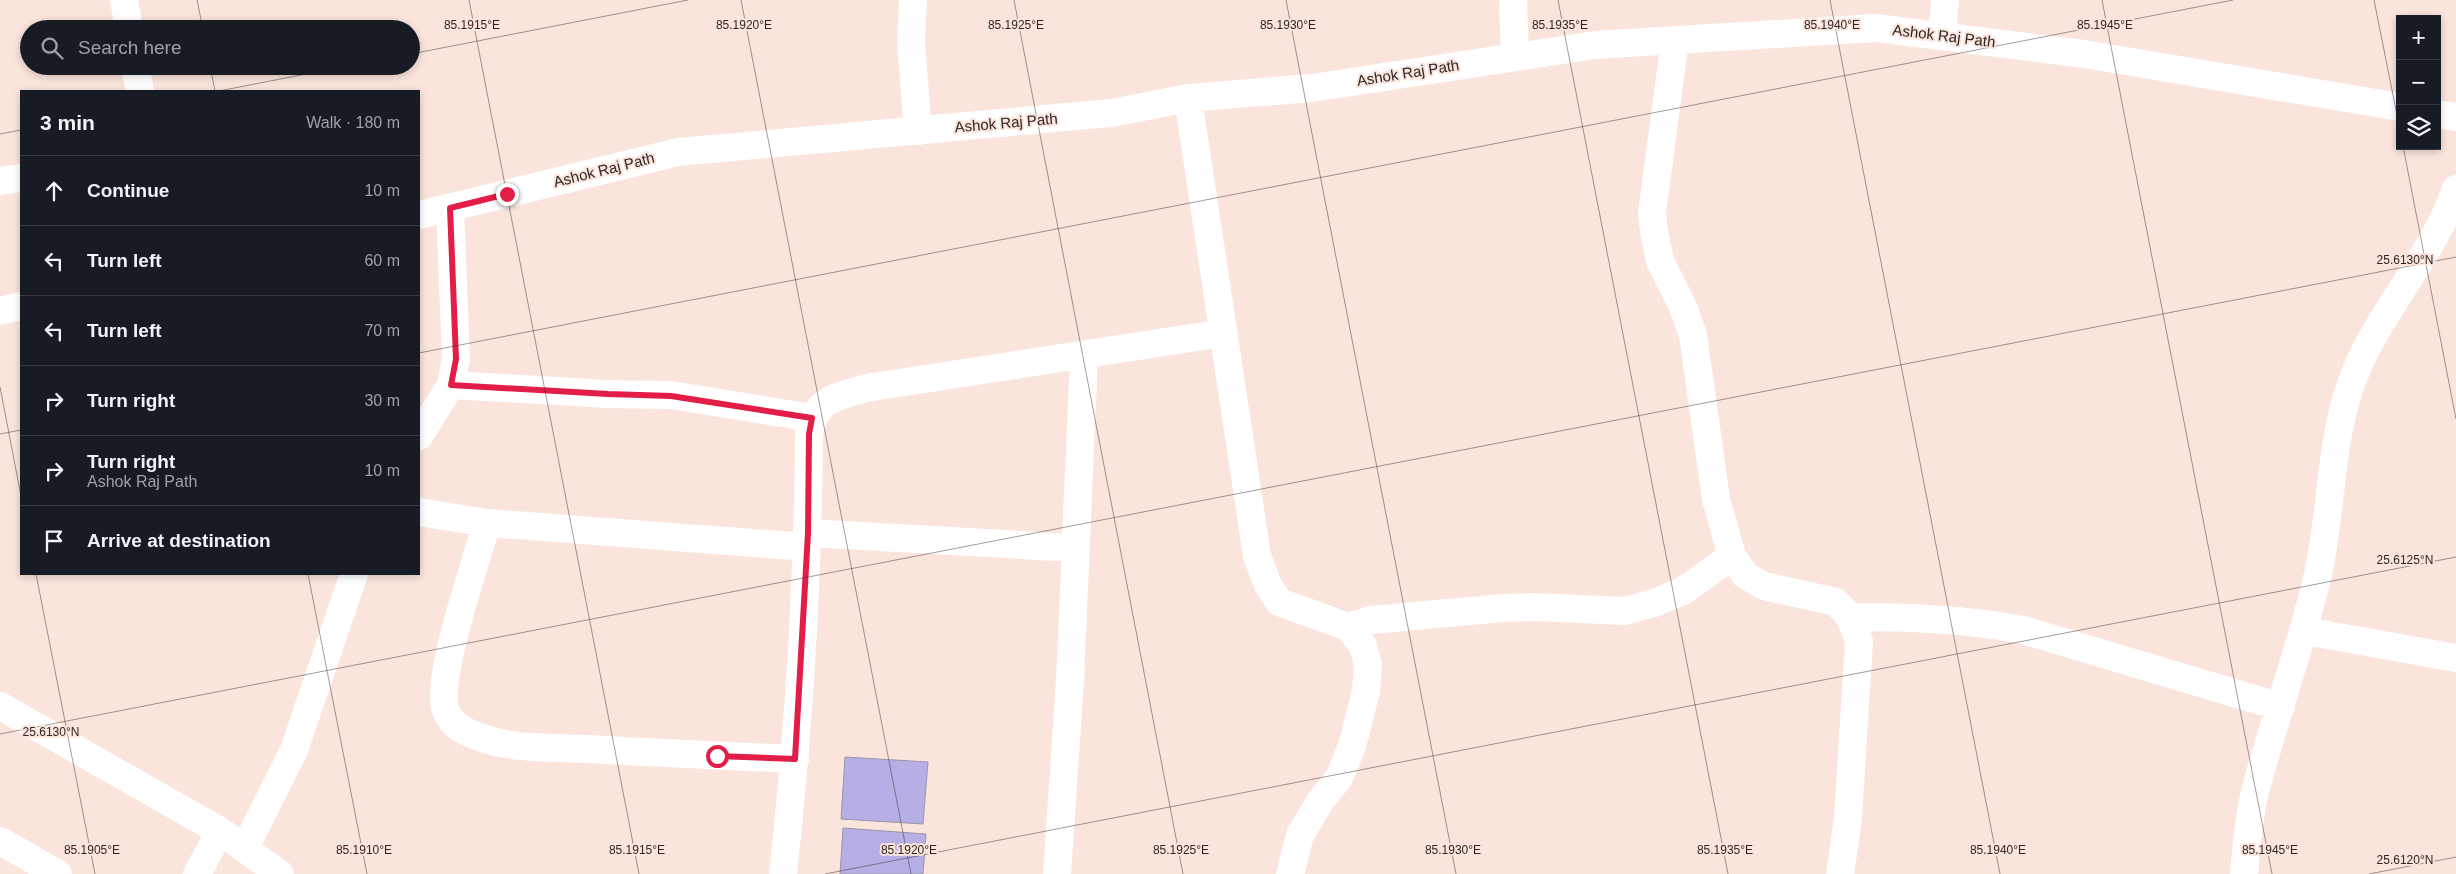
<!DOCTYPE html>
<meta charset="utf-8">
<style>
body{margin:0;font-family:Helvetica,sans-serif;background:#242831;color:#f1f3f6}
.controls{position:absolute;right:15px;top:15px;display:grid;overflow:hidden;border-radius:0px;box-shadow:0 2px 8px #0003}
.controls button{width:45px;height:45px;display:grid;place-items:center;padding:0;border:0;border-bottom:1px solid #363941;background:#171b24;color:#f1f3f6;font:25px sans-serif}
.stop{position:absolute;width:15px;height:15px;margin:-11px;border:4px solid #e11d48;border-radius:50%;background:#fff}
.stop.end{background:#e11d48;border-color:#fff;box-shadow:0 1px 5px #0008}
.list{margin:0;padding:0;list-style:none}
h2{display:flex;justify-content:space-between;align-items:center;height:65px;margin:0;padding:0 20px;font-size:21px}
h2 small{font-size:16px;font-weight:400;color:#9ea1a6}
.list li{display:grid;grid-template-columns:32px 1fr auto;gap:15px;align-items:center;box-sizing:border-box;height:70px;padding:0 20px;border-top:1px solid #363941}
.list b{display:block;font-size:19px;white-space:nowrap}
.list p{margin:0;font-size:16px;white-space:nowrap;color:#9ea1a6}
.list em{font-size:16px;font-style:normal;color:#9ea1a6}
.icon{flex:none;width:28px;height:28px;fill:none;stroke:currentColor;stroke-width:2;stroke-linecap:round;stroke-linejoin:round}
.map{position:relative;flex:none;width:2456px;height:874px;overflow:hidden}
.search{position:absolute;background:#171b24;box-shadow:0 2px 8px #0003;left:20px;top:20px;width:400px;height:55px;display:flex;align-items:center;gap:12px;box-sizing:border-box;padding:0 18px;border-radius:28px;color:#9ea1a6;font-size:19px}
.panel{position:absolute;background:#171b24;box-shadow:0 2px 8px #0003;left:20px;top:90px;width:400px;height:485px;border-radius:0px}
.map>svg:first-child{display:block}
.building{fill:#b7aee5;stroke:#9997a9}
.lines{fill:none;stroke-linecap:round;stroke-linejoin:round}
.street{stroke:#fff;stroke-width:28}
.primary{stroke:#fff;stroke-width:28}
.route{stroke:#e11d48;stroke-width:6}
.ticks{fill:none;stroke:#2f2724;stroke-width:1;stroke-opacity:0.45}
.labels{text-anchor:middle;stroke-width:4;stroke-linejoin:round;paint-order:stroke}
.street-label{font-size:15px;fill:#2f2724;stroke:#fae4dc}
.ticks-label{font-size:12px;text-anchor:middle;fill:#2f2724;stroke:#fae4dc;stroke-width:4;stroke-linejoin:round;paint-order:stroke}
</style>
<div class="map">
<svg width="2456" height="874" viewBox="0 0 2456 874">
<rect width="100%" height="100%" fill="#fae4dc"/>
<path class="building" d="M845,757L928,762L923,824L841,819Z
M843,828L926,834L923,874H840Z"/>
<g class="lines">
<path class="street" d="M124,0L129,29
M913,0L911,43L918,131
M1513,0L1515,57
M1942,36L1945,0
M1675,40L1652,213L1654,231L1660,261L1683,307L1693,335L1716,499L1732,556L1745,575L1764,586L1836,602L1850,617L1859,641L1848,818L1840,874
M135,66L140,91
M1188,98L1257,556L1268,585L1279,602L1348,627L1363,646L1368,665L1366,691L1352,746L1339,778L1321,800L1300,835L1290,874
M0,181L21,178
M451,385L608,394L671,395L812,418
M419,436L451,385L456,359L450,208
M419,512L487,523L807,547
M487,523C477,559 434,681 446,711C452,725 463,731 477,736C511,750 554,747 590,749C658,753 726,756 795,759
M808,533L1074,548
M1850,617C1908,617 1965,619 2023,630L2281,707
M1348,627L1371,620L1503,608L1535,607L1625,611L1654,603L1683,591L1732,556
M2305,631L2456,658
M0,706L220,831L280,874
M0,841L58,874
M245,848L294,750L354,574
M197,874L220,831
M783,874C799,728 808,581 809,434C815,398 835,398 866,388L1223,333
M1057,874L1070,681L1084,355
M2244,874C2247,843 2249,811 2258,781C2277,711 2302,644 2318,574C2333,507 2329,435 2356,371C2382,308 2435,252 2456,189"/>
<path class="primary" d="M2437,114L2456,117
M419,215L678,152L1111,113L1188,98L1312,88L1595,45L1876,28L2084,54L2400,107
M0,311L21,306"/>
</g>
<g class="lines">
<path class="route" d="M507,194L450,208L456,359L451,385L608,394L671,396L812,418L809,434L808,533L795,759L717,756"/>
</g>
<path class="ticks" d="M197,0L203,29M469,0L639,874M741,0L911,874M1014,0L1183,874M1286,0L1456,874M1558,0L1728,874M1830,0L2000,874M2102,0L2272,874M2374,0L2400,130M411,54L688,0M210,66L215,91M219,91L347,66M0,134L21,130M2403,146L2456,419M419,353L2233,0M0,387L21,496M0,434L21,430M36,574L95,874M308,574L367,874M0,734L2456,257M825,874L2456,557M2369,874L2456,857"/>
<g class="labels">
<g class="street-label">
<text transform="translate(1944 36) rotate(7)" y="5">Ashok Raj Path</text>
<text transform="translate(1408 73) rotate(-9)" y="5">Ashok Raj Path</text>
<text transform="translate(1006 123) rotate(-5)" y="5">Ashok Raj Path</text>
<text transform="translate(604 170) rotate(-14)" y="5">Ashok Raj Path</text>
</g>
</g>
<g class="ticks-label">
<text x="472" y="29">85.1915°E</text>
<text x="744" y="29">85.1920°E</text>
<text x="1016" y="29">85.1925°E</text>
<text x="1288" y="29">85.1930°E</text>
<text x="1560" y="29">85.1935°E</text>
<text x="1832" y="29">85.1940°E</text>
<text x="2105" y="29">85.1945°E</text>
<text x="2405" y="264">25.6130°N</text>
<text x="2405" y="564">25.6125°N</text>
<text x="51" y="736">25.6130°N</text>
<text x="92" y="854">85.1905°E</text>
<text x="364" y="854">85.1910°E</text>
<text x="637" y="854">85.1915°E</text>
<text x="909" y="854">85.1920°E</text>
<text x="1181" y="854">85.1925°E</text>
<text x="1453" y="854">85.1930°E</text>
<text x="1725" y="854">85.1935°E</text>
<text x="1998" y="854">85.1940°E</text>
<text x="2270" y="854">85.1945°E</text>
<text x="2405" y="864">25.6120°N</text>
</g>
</svg>
<div class="controls">
<button>+</button>
<button>−</button>
<button><svg class="icon" aria-label="layers" viewBox="0 0 24 24"><path d="M12 4l9 5-9 5-9-5zM3 14l9 5 9-5"/></svg></button>
</div>
<div class="stop" style="left:717px;top:756px"></div>
<div class="stop end" style="left:507px;top:194px"></div>
<div class="search"><svg class="icon" aria-label="search" viewBox="0 0 24 24"><circle cx="10" cy="10" r="6"/><path d="M15 15l6 6"/></svg>Search here</div>
<section class="panel">
<h2>3 min<small>Walk · 180 m</small></h2>
<ul class="list">
<li><svg class="icon" aria-label="ahead" viewBox="0 0 24 24"><path d="M12 20V5M6 11l6-6 6 6"/></svg><div><b>Continue</b></div><em>10 m</em></li>
<li><svg class="icon" aria-label="left" viewBox="0 0 24 24"><path d="M17 20v-9H6M10 6l-5 5 5 5"/></svg><div><b>Turn left</b></div><em>60 m</em></li>
<li><svg class="icon" aria-label="left" viewBox="0 0 24 24"><path d="M17 20v-9H6M10 6l-5 5 5 5"/></svg><div><b>Turn left</b></div><em>70 m</em></li>
<li><svg class="icon" aria-label="right" viewBox="0 0 24 24"><path d="M7 20v-9h11M14 6l5 5-5 5"/></svg><div><b>Turn right</b></div><em>30 m</em></li>
<li><svg class="icon" aria-label="right" viewBox="0 0 24 24"><path d="M7 20v-9h11M14 6l5 5-5 5"/></svg><div><b>Turn right</b><p>Ashok Raj Path</p></div><em>10 m</em></li>
<li><svg class="icon" aria-label="arrive" viewBox="0 0 24 24"><path d="M6 21V4h12l-3 4 3 4H6"/></svg><div><b>Arrive at destination</b></div></li>
</ul>
</section>
</div>
